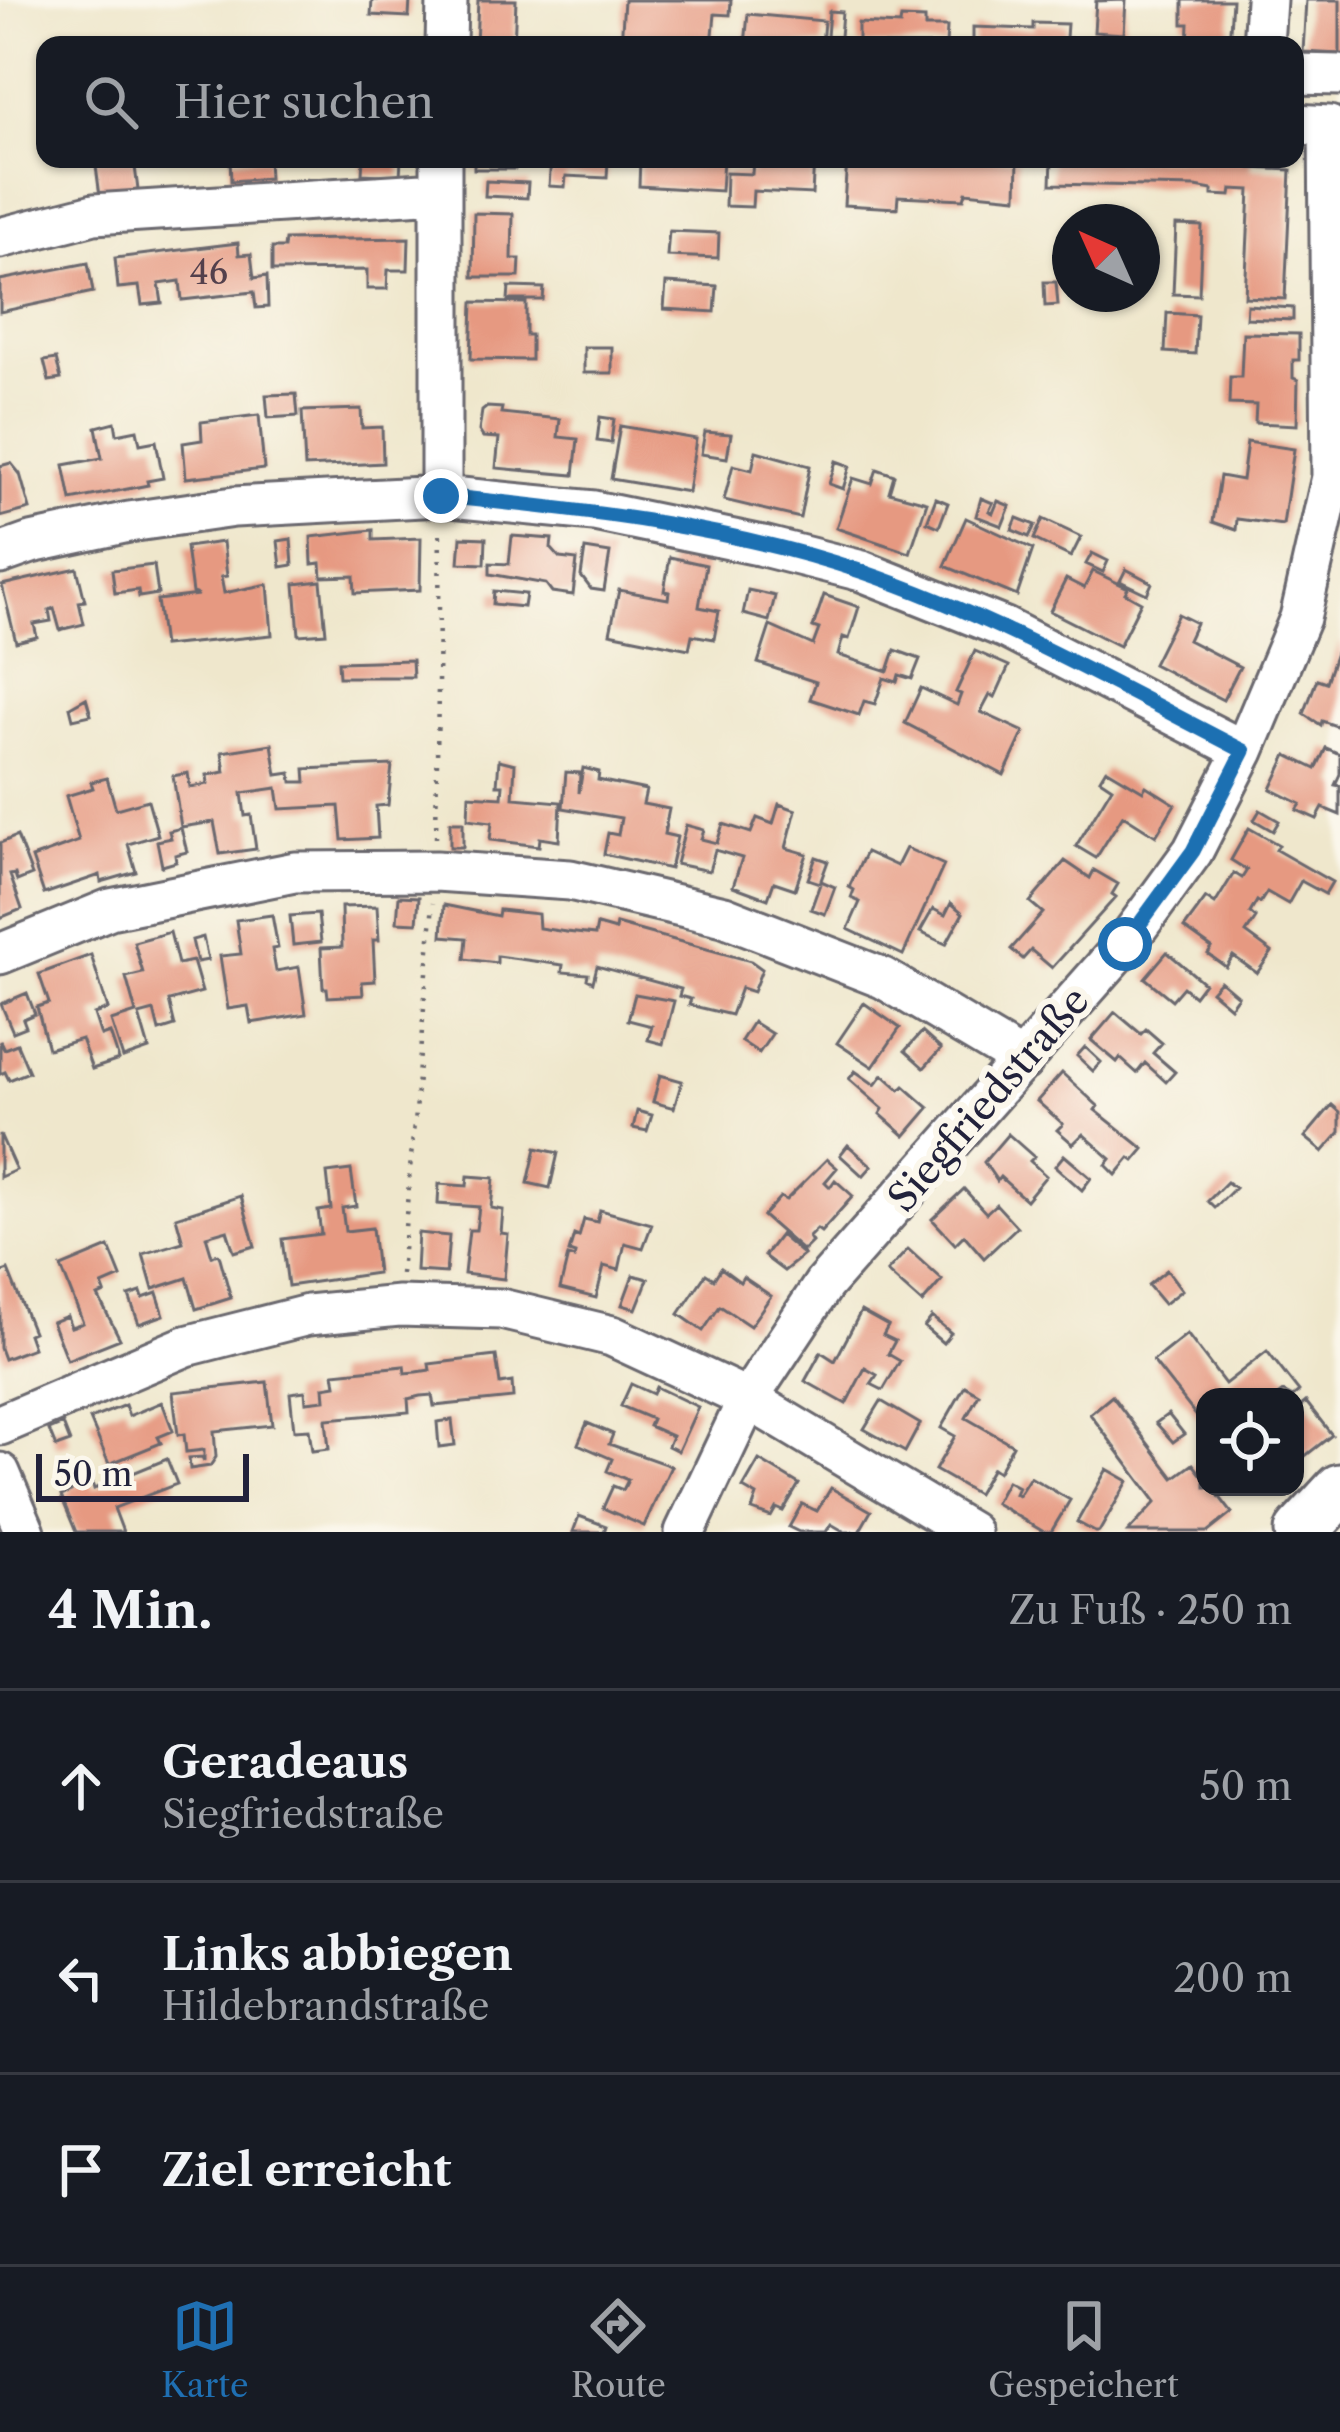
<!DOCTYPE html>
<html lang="de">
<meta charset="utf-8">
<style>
body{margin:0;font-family:"Libre Caslon Text",serif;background:#242831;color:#f1f3f6}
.controls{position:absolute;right:36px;bottom:36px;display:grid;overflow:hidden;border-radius:24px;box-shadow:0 3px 9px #0004}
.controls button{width:108px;height:108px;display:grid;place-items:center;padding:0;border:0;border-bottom:3px solid #363941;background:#171b24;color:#f1f3f6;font:60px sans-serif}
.compass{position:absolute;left:1052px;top:204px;width:108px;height:108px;border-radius:50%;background:#171b24;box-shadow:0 3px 9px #0004;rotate:315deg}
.scale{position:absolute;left:36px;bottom:30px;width:213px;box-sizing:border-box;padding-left:12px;border:6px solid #22223b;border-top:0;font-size:33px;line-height:42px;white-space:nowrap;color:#22223b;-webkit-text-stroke:9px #fbf7ec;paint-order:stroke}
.stop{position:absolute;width:36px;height:36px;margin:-27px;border:9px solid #1f6fb2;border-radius:50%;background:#fff}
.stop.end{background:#1f6fb2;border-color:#fff;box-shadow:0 3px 12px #0008}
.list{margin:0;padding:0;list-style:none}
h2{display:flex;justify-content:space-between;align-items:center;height:156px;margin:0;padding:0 48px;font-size:51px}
h2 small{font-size:39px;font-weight:400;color:#9ea1a6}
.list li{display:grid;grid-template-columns:78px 1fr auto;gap:36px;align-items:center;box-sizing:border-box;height:192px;padding:0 48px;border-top:3px solid #363941}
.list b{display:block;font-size:45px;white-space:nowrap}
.list p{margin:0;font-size:39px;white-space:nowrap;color:#9ea1a6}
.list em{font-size:39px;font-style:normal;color:#9ea1a6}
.icon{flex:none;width:66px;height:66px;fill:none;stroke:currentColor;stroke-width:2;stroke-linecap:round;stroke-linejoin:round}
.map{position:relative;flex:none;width:1340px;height:1532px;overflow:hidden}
.search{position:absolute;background:#171b24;box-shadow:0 3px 9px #0004;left:36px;right:36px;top:36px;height:132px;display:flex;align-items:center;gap:30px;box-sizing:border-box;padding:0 42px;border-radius:24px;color:#9ea1a6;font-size:45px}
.sheet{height:732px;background:#171b24}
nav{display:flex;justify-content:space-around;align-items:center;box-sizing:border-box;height:168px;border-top:3px solid #363941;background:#171b24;font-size:33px;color:#9ea1a6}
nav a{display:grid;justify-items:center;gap:6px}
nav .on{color:#1f6fb2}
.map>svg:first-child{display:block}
.building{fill:#e69981}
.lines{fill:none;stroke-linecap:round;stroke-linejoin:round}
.minor-casing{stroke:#6a676e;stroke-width:45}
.major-casing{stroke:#6a676e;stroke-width:57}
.path{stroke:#6a676e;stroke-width:4.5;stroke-dasharray:3 9;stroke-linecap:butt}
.minor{stroke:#fff;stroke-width:39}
.major{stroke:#fff;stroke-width:51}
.route{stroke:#1f6fb2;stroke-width:15}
.labels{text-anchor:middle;stroke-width:12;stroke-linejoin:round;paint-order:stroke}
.number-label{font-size:33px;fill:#53404c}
.street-label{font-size:39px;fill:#22223b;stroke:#fbf7ec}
</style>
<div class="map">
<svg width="1340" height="1532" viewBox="0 0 1340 1532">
<rect width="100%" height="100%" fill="#fbf7ec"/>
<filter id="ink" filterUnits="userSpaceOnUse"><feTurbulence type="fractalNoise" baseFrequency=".00833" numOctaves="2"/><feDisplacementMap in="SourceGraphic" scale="24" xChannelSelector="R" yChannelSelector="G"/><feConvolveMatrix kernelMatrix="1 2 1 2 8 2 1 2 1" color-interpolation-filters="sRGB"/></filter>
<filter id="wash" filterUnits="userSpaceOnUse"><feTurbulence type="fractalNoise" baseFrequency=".004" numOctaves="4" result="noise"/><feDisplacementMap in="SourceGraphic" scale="48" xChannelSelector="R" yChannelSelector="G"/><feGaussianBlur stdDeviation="2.7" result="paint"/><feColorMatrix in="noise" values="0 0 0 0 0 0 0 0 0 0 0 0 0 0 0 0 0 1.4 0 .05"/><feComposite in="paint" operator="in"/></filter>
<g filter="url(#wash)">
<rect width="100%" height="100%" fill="#efe7cc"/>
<g id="blocks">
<path class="building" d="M372,0H410L409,17L371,15Z
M478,0H516L514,45H476Z
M624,0H731L730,15L715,14L712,45H621Z
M1126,0L1124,34L1094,32L1096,1Z
M1183,0H1232L1229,45H1188L1189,24H1183Z
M1306,0H1340V54L1303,52Z
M829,11L842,12L840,37H827Z
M748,14L824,21L822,45H745Z
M901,18L925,19V27H947L946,45H858V23L900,25Z
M1033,23L1067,24L1066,38L1097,39V45H973V27L1033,29Z
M95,159H134L138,190L100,196Z
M230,159H268L269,178L231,181Z
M363,159H401L400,176L362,174Z
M474,159H515V169H474Z
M551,159H608L607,178L566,176L565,187L549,186Z
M640,159H723L721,191L639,186Z
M753,159H814L812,194L753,191L752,207L725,206L726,173L752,174Z
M847,159H1018L1017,197L966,192L964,199L898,196L897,208L844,205Z
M1052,159H1251V168L1291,170L1285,299L1245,297L1250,190L1232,189L1231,196L1212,195V190L1196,187L1051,184Z
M486,181L528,183L527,198L485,196Z
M474,213L513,214L512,259H520L519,277H473Z
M1176,225L1202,226L1199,295L1173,294Z
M669,231L719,233L718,258L667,256Z
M409,238L408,270H388L387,289H367V270L272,271V248H284L285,240Z
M238,243L239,255L251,254L254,278L267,276L268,307L256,308L254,292L182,300L180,281L159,284L162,303L142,305L139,286L118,288L115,258Z
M88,263L93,292L0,312V280Z
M1044,282H1056L1058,305L1045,306Z
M666,283L717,286L715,312L664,309Z
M509,287L544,288L543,300H508Z
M473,302L526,303V335H531V360L471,359Z
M1247,305L1293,308V320L1246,318Z
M1167,313L1197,315L1195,354L1165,352Z
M1243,333L1299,334V360H1293V378L1298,380L1297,425L1255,423L1256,405L1229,404L1230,377H1241Z
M584,347H612V373H584Z
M56,359L61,379L49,381L44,361Z
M296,394L298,416L268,418L266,395Z
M487,407L502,408L501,413L560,419L558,437L578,439L574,475L496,468L499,438L483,437L479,431L482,411Z
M361,409L362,428L382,427L383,463L305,467L302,411Z
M259,415L264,469L186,478L183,443L202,440L201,422Z
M600,417L614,419L611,443L597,441Z
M115,422L117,434L137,430L140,444L156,441L163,478L147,481L148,485L71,500L64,465L102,458L96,427Z
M620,426L696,439L688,492L611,479Z
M705,432L731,434L727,458L701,454Z
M1247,442L1294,449L1283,525L1237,519L1236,530L1213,522L1220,476L1242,480Z
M756,451L810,466L800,518L724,500L733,465L752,470Z
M836,461L850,466L843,489L829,484Z
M11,463L20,474L30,509L0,517V466Z
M877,469L894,475L889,492L927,502L910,553L836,528L853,478L872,484Z
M936,498L948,503L939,527L927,522Z
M981,498L993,503L989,511L993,513L998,501L1010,506L1002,526L976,516Z
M966,518L1033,549L1017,596L945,566Z
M1017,518L1035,525L1029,537L1012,530Z
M1043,519L1081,537L1071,557L1034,539Z
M373,530V540L421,538L420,590L355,593L354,576L322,577L321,563L312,564L311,537Z
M512,536L552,539L551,548L560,558L577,560L573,595L552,592L546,584L490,574V563L509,564Z
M461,537L486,538L485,564L459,563Z
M291,539L293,565L281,567L278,541Z
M223,542L227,576L221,577L224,593L268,584L272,635L163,646L157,600L198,595L192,593L186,547Z
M585,549L610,553L604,591L591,589L581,576Z
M1092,553L1108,561L1103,572L1086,564Z
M670,557L706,565L699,607L719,611L714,639L692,635L689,649L610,633L619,590L668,599L669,592L664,591Z
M154,565L158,594L139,597L138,590L115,593L112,570Z
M77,568L85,601L79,602L84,624L60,630L54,608L49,610L51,621L34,624L37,637L16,642L2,585Z
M1126,569L1152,583L1147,594L1120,581Z
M1093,571L1128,588L1125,593L1141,602L1119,646L1050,611L1066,579L1084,588Z
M321,581L326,633L299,635L295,584Z
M748,590L775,596L769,621L743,614Z
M494,591L526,594L524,607L493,604Z
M824,595L859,607L849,639L843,637L838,655L888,671L895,650L920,659L912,679L899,675L897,682L884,678L875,704L864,701L859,715L810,699L816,682L758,663L770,626L813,645L819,629L813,627Z
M1178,614L1196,623L1188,640L1240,667L1223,700L1153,664Z
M1340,641V721L1336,726L1322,721L1321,725L1304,714L1317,679L1326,682Z
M975,651L1009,666L995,697L990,695L981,712L1024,732L1004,775L905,723L921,688L957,705L961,694L956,692Z
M412,660L413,677H339L338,662Z
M86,698L91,715L73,719L70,707Z
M272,744L277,775L291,773L292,782H306L305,769L392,765L388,805L376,806L378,838L342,840L339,806L280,809L277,788L242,793L245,816L251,815L256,849L220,854L214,822L181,827L173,776L188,773L190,787L208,784L207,775L225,772L222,752Z
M1326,748L1340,754V774L1335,785L1340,786V815L1323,808L1317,819L1297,810L1301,804L1271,789L1287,755L1316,769Z
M499,760L515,764L513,798L561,802L559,841L540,838L539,846L490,840L492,822L468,819L469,795L502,797L503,785H497Z
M583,768L599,772L598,780L646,790L643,804L669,809L664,834L677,837L670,869L604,854L608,833L618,835L621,818L563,808L566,772L580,773L579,793Z
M1106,769L1143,791L1146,786L1175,804L1156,836L1123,815L1096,858L1076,846L1112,787L1100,779Z
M107,778L116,809L148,800L158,835L128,844L136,872L101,882L100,875L44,894L32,858L79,841L66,796L93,788L91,782Z
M779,804L796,810L786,848L807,854L795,889L774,882L768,899L733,886L742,858L715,850L709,871L676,864L686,825L704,830L701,839L717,843L723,824L751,833L757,818L773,824Z
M1260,810L1279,821L1273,831L1254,820Z
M450,822H463V847H450Z
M181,828L187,852L175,855L176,862L162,866L157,841L171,838L169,831Z
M1249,828L1279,845L1276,850L1332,882L1325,894L1301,881L1288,904L1267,892L1260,903L1257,901L1250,913L1256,918L1246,933L1272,952L1257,973L1233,956L1226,967L1208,954L1212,948L1184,928L1206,898L1215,904L1234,873L1242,878L1247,870L1231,860Z
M17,836L32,875L17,881L15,874L10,875L22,909L0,918V843Z
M906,848L944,865L903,955L848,929L860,902L851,898L854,890L849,887L866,852L897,866Z
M816,857L828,861L820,883L808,879Z
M1065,861L1090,878L1094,870L1118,884L1112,894L1116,897L1052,968L1031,950L1023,959L1011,949L1043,913L1030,902Z
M821,881L835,887L825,914L811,909Z
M399,896L419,897L417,923L397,922Z
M951,903L963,913L946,944L920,932L933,909L945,915Z
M444,905L498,916L499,910L538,914L539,928L566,932L595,935L597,925L615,930L616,924L751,961L762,969L753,992L741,988L731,1015L689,1005L691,999L679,996L681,989L597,966L593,982L587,979L588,974L562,972L563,965L497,956V963L465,959L467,938L442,936Z
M377,906L379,940H373L375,981L362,982L363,995L328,997L327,988H323L321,948L342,947L341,907Z
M318,914L321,942L293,945L290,916Z
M272,915L278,948L272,949L276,971L299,967L306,1014L251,1023L248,1006L228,1009L220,956L241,954L236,920Z
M170,932L178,964L193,961L202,992L169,1001L175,1026L159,1031L154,1011L139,1015L149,1049L123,1058L111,1021L136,1013L126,977L143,973L134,942Z
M203,937L208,960L197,962L192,940Z
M1167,952L1204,983L1194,996L1183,987L1172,1000L1145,978Z
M91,955L108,1009L94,1014L101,1036L110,1033L119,1060L92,1069L81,1039L48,1049L37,1007L49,1003L39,974Z
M1220,981L1238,996L1230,1007L1211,991Z
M27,993L35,1014L23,1019L26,1027L13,1032L1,1004Z
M635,994L674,1001L663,1044L648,1040L652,1026L628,1020Z
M864,1003L900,1028L873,1067L837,1043Z
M1115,1012L1141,1034L1146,1029L1162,1043L1153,1053L1175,1072L1166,1082L1145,1063L1137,1073L1120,1058L1117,1062L1091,1040Z
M753,1022L772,1034L759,1053L741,1041Z
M922,1032L941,1049L924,1068L905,1051Z
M0,1041L4,1049L17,1044L29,1072L9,1080L5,1072L0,1074Z
M1085,1047L1101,1062L1093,1071L1077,1056Z
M855,1071L875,1085L883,1075L900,1090L904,1086L929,1108L905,1136L880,1114L883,1109L849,1079Z
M1062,1073L1098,1106L1095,1110L1144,1149L1134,1161L1130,1158L1116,1175L1106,1165L1111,1159L1083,1134L1073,1144L1057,1130L1063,1124L1037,1101Z
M660,1075L682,1081L674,1108L653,1102Z
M1332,1105L1340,1112V1132L1323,1152L1305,1137Z
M637,1111L652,1115L647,1131L633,1128Z
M0,1134L16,1170L0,1177Z
M1008,1134L1034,1157L1030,1161L1046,1176L1026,1200L1000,1177L997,1181L984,1162Z
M848,1145L872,1166L863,1176L840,1155Z
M536,1148L558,1153L550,1188L528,1183Z
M1064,1155L1091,1178L1082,1190L1055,1166Z
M827,1159L837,1168L825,1182L830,1187L835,1180L853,1196L821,1232L817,1229L809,1237L812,1242L803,1251L763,1216L780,1197L786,1200Z
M351,1170L356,1206L342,1208L345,1231L372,1228L377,1273L288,1286L282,1239L321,1234L318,1211L331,1209L327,1173Z
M468,1176L494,1178L491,1208L503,1210L501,1233L508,1234L504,1279L464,1274L469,1230H476L479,1207L438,1204L439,1184L467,1186Z
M1227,1182L1235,1188L1215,1208L1208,1201Z
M964,1189L986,1213L996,1204L1017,1227L984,1258L964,1235L955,1244L932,1219Z
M241,1196L255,1246L234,1252L227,1230L206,1236L212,1256L218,1254L220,1258L231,1298L196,1309L187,1278L153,1289L143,1254L183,1242L176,1217Z
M600,1210L652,1224L643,1248L625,1243L619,1270L604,1266L596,1298L560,1289L568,1256L574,1258L575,1254L569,1252L574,1235L579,1237L584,1219L597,1222Z
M418,1233L449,1236L446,1273L416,1271Z
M780,1235L804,1255L784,1271L764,1256Z
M109,1247L121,1277L102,1285L105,1293L98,1296L120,1339L67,1360L52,1322L67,1316L71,1327L83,1323L61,1267Z
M908,1249L942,1280L922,1303L887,1272Z
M721,1268L740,1282L743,1277L771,1296L750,1326L720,1306L703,1331L679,1314L706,1274L714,1279Z
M8,1270L33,1332L28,1334L33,1348L4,1359L0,1348V1273Z
M1167,1270L1182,1290L1164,1304L1148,1285Z
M633,1275L648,1279L636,1309L622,1305Z
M141,1292L143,1298L157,1293L164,1315L139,1324L129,1296Z
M861,1311L888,1326L883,1335L895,1341L888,1354L900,1361L883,1390L871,1384L877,1375L865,1368L846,1404L805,1381L821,1352L835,1361Z
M932,1317L951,1333L943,1343L924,1327Z
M1187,1334L1225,1384L1267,1351L1299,1392L1293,1397L1283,1392L1276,1397H1205V1427L1153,1361Z
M496,1356L500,1384L512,1382L513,1398L434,1406L432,1395L420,1396L408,1399L409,1412L326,1419L329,1449L312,1451L309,1429L294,1430L290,1393L305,1391L306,1402L325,1400L324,1387L336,1385L334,1373L404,1366L405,1373L417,1372L430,1370L429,1364Z
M267,1382L272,1425L214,1431L216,1457L210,1466L190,1469L189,1458L202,1457L204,1461V1450L186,1452L184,1434L178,1435L173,1392Z
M631,1384L653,1394L656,1387L698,1407L678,1451L668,1446L672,1436L649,1426L652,1419L621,1406Z
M965,1386L979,1394L966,1418L1013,1445L998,1472L992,1468L977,1494L935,1470L955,1436L941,1428Z
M1112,1396L1174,1478L1193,1464L1205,1479V1487H1212L1232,1513L1208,1532H1128L1156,1502L1090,1414Z
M881,1401L920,1424L905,1452L864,1429Z
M162,1402L173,1431L158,1437L161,1443L109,1464L90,1419L125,1405L129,1416Z
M1306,1402L1332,1435L1295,1464V1411Z
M1168,1414L1184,1434L1173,1442L1156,1423Z
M452,1420L455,1445L439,1447L437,1422Z
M587,1423L613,1434L609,1444L671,1466L644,1526L603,1508L613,1486L623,1490L628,1480L607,1471L612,1459L578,1444Z
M63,1424L70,1442L56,1447L49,1430Z
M167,1459L177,1484L114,1508L123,1532H76L61,1496L71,1492L69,1487L92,1483L94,1489Z
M759,1460L799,1484L783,1511L776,1508L771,1517L752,1510L757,1496L743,1488Z
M1107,1469L1128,1481L1099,1532H1095L1077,1522Z
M1030,1477L1070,1500L1051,1532H1044L995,1503L1007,1481L1018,1487L1015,1494L1018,1496Z
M831,1488L871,1511L859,1532H845L831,1524L826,1532H799L789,1527L802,1504L817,1511Z
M579,1516L606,1526L604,1532H573Z"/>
</g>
</g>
<g filter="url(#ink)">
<use href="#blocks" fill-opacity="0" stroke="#6a676e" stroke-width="3"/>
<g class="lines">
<g class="minor-casing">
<path id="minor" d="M446,45L447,0
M1263,45L1266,0
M1295,74L1340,75
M441,159V496
M0,238L94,214L439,192
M0,554L31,543L129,522L234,507L441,496L594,511L763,546L862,571L1005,628L1244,751
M0,954L110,909L295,872L436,871L570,880L724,916L883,978L1023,1061
M0,1425L186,1346L308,1315L399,1306L501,1309L612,1336L748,1399L970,1532
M0,1473L25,1532
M685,1532L748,1399L824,1284L1125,944L1193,851L1244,751L1300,618L1332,477L1329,126L1295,124"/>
</g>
<g class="major-casing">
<path id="major" d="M1301,1532L1340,1490"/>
</g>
<path class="path" d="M436,838L440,531
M401,1274L433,903"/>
<use href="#minor" class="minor"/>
<use href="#major" class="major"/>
</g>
</g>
<g class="lines" filter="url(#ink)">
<path class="route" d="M441,496C582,510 728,526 863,572C996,617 1119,687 1244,751L1193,851L1125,944"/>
</g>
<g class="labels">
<g class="number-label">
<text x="209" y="284">46</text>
</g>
<g class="street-label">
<text transform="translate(988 1099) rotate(-49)" y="14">Siegfriedstraße</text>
</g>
</g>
</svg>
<div class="controls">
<button><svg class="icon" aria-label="locate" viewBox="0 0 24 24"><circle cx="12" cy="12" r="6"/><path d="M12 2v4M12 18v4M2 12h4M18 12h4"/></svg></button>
</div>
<svg class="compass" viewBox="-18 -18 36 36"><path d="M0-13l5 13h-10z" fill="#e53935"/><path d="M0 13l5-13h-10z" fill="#9ea1a6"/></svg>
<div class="scale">50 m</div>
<div class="stop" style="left:1125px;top:944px"></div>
<div class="stop end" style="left:441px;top:496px"></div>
<div class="search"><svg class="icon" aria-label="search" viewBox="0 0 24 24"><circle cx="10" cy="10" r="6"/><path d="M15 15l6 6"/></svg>Hier suchen</div>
</div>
<section class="sheet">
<h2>4 Min.<small>Zu Fuß · 250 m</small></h2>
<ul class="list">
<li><svg class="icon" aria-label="ahead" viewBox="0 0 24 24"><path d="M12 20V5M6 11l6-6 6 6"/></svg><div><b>Geradeaus</b><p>Siegfriedstraße</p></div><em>50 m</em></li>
<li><svg class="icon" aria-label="left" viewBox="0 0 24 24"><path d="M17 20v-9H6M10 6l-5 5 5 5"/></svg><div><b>Links abbiegen</b><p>Hildebrandstraße</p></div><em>200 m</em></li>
<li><svg class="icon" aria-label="arrive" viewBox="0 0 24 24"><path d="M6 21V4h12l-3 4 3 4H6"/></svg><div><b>Ziel erreicht</b></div></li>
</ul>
</section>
<nav>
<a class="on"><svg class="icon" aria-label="map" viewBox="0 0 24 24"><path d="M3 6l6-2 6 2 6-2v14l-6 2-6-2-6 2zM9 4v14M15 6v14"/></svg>Karte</a>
<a><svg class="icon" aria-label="directions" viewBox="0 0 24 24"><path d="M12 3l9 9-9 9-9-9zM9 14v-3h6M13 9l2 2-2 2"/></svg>Route</a>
<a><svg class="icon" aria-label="saved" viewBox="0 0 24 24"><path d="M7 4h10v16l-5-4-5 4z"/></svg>Gespeichert</a>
</nav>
